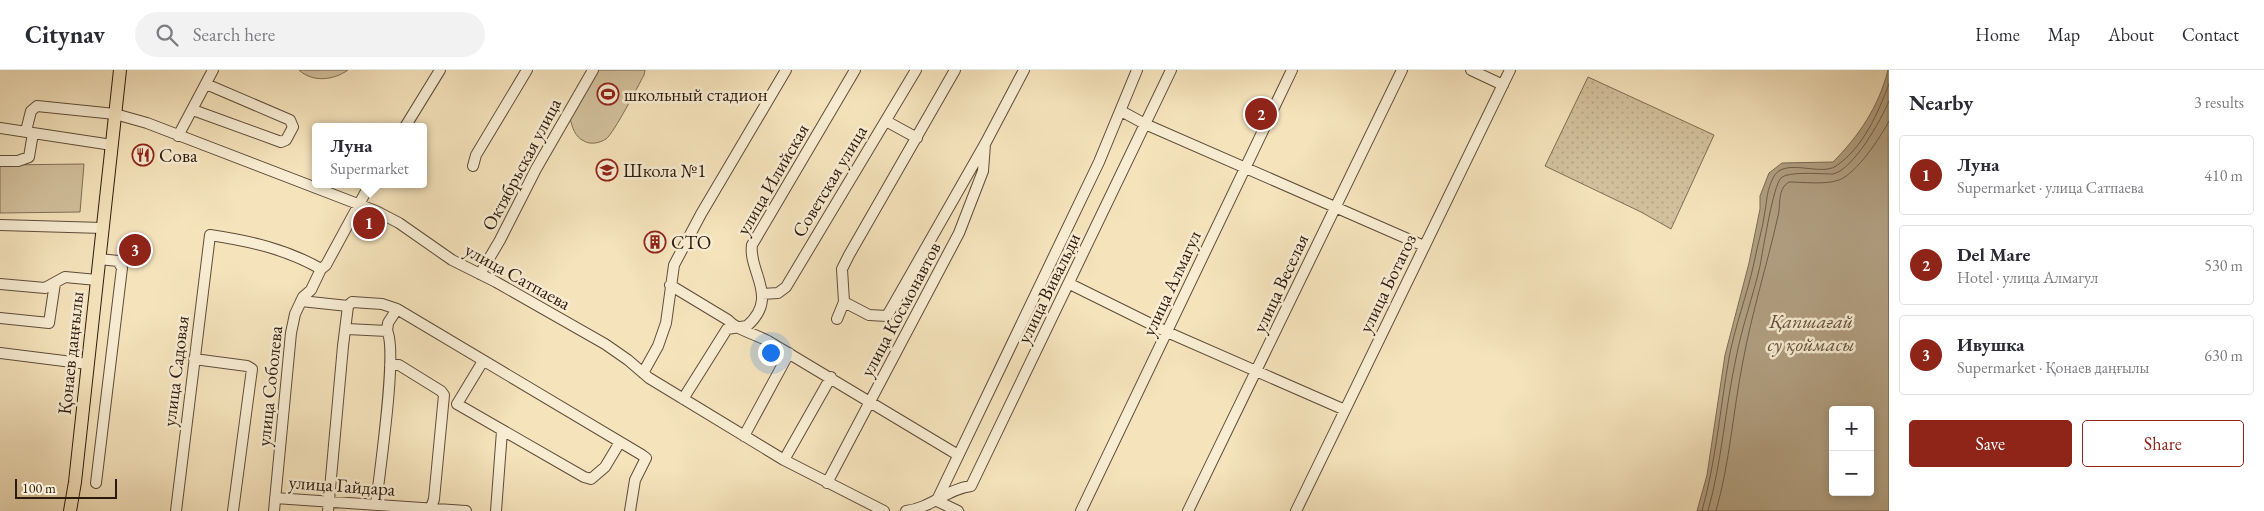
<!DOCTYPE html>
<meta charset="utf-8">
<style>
body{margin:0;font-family:"EB Garamond",serif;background:#f2f2f3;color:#2b2b33}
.controls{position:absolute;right:15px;bottom:15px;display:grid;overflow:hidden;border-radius:5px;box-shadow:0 2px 8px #0003}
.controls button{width:45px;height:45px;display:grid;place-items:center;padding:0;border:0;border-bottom:1px solid #e1e1e2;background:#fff;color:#2b2b33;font:25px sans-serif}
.scale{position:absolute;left:15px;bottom:12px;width:102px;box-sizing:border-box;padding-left:5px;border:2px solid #2d1a0e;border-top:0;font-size:14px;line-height:18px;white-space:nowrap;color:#2d1a0e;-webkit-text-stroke:4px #f8edd3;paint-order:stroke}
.you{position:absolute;left:770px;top:282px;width:18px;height:18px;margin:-12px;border:4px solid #fff;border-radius:50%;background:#1a73e8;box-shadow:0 0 0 8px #1a73e833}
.badge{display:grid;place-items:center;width:32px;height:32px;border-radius:50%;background:#8f2418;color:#fff;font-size:16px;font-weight:700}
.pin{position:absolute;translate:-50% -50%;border:2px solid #fff;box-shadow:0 1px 5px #0006}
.popup{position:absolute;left:312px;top:53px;width:115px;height:65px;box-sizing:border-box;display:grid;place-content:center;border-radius:5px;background:#fff;filter:drop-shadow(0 1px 4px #0005);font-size:16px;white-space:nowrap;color:#7c7c81}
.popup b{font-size:19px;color:#2b2b33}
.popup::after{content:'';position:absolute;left:50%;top:100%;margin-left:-10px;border:10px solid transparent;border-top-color:#fff}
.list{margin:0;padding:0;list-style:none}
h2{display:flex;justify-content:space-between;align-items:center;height:65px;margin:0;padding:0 20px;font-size:21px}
h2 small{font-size:16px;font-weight:400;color:#7c7c81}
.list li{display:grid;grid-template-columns:32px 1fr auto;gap:15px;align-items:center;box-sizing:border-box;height:80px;margin:0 10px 10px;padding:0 10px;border:1px solid #e1e1e2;border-radius:5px}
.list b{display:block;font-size:19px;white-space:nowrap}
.list p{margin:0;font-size:16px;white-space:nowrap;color:#7c7c81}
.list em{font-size:16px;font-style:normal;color:#7c7c81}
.actions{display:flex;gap:10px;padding:15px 20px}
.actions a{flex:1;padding:11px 0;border:1px solid #8f2418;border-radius:5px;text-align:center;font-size:18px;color:#8f2418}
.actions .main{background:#8f2418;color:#fff}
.icon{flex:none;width:28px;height:28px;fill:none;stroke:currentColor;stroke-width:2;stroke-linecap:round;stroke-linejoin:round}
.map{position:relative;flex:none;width:1889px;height:441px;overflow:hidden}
header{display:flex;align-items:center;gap:30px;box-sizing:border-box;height:70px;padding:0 25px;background:#fff;border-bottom:1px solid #e1e1e2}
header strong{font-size:24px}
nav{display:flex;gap:28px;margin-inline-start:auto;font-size:18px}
.search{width:350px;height:45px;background:#f2f2f3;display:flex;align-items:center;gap:12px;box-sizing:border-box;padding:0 18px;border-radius:28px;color:#7c7c81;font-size:19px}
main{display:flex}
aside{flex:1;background:#fff}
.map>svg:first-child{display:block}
.grass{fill:#d3c19e;stroke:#806e56}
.park{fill:url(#park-dots);stroke:#806e56}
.water{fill:#b19f81;stroke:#7c6a53;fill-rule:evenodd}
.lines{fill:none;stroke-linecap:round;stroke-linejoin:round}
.shore{stroke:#6f5c48;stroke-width:1}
.minor-casing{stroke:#5f4c3a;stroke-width:12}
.major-casing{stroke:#2d1a0e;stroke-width:14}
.minor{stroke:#f8edd3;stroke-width:10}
.major{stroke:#f5e3bc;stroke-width:12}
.labels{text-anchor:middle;stroke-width:5;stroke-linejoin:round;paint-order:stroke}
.poi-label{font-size:19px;fill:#2d1a0e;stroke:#f8edd3;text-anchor:start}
.street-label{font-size:19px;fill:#2d1a0e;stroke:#f8edd3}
.water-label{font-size:20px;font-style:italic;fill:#624f3c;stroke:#f8edd3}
</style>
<header>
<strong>Citynav</strong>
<div class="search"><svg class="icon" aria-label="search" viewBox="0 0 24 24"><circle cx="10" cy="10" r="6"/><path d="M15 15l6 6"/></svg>Search here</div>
<nav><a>Home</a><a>Map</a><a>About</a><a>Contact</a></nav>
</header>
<main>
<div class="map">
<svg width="1889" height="441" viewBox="0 0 1889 441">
<defs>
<pattern id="park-dots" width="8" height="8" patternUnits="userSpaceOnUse" patternTransform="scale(1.25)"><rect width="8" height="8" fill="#d3c19e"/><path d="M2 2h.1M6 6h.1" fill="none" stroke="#b5a587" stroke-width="1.8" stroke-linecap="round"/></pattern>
</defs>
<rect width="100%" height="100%" fill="#f5e3bc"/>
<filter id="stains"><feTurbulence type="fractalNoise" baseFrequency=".004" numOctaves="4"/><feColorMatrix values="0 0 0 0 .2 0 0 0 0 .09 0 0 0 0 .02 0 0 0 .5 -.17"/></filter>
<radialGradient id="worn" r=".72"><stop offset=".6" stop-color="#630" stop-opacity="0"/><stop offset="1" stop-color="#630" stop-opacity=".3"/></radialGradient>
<path class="grass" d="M299,0H348C334,10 313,13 299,0Z
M596,0H645L644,5C638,16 614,63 606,69C600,73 590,75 584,71C575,67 572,57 570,48Z
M84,94L80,142L0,143V95Z"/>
<path class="park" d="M1588,7L1714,65L1671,159L1641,142L1545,96Z"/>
<path class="water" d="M1888,0L1889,441H1697L1707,405L1725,285L1749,193L1760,139V126L1769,103L1782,93L1833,92C1859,66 1879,36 1888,0ZM1833,340H1870V422H1833Z"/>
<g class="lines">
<path class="shore" d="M1702,441C1716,391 1720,339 1729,288C1735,256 1747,225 1754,193C1757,176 1763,158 1765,141C1767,129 1767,120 1773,108C1783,86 1820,107 1836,96C1863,78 1878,43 1889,14
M1708,441C1722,391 1725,339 1736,288C1742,257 1753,226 1760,196C1763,180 1773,116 1781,108C1788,101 1821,104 1833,104C1854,99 1881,50 1889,31
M1716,441C1730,392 1733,341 1743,291C1752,242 1767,195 1778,146C1781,135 1777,119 1789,112C1804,112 1825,115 1839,110C1857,103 1880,68 1889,51"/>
<g class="minor-casing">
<path id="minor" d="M1471,0L1503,15
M193,40L281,72L286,70L293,57L290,50L206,14
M1121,41L1145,54L1424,176
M886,51L917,68
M405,57L440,0
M0,58L112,75
M26,61L31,41L37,36L115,44L147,53L376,141L399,153L452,190L496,212L605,274L628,290L649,308L784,390L884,441
M178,66L213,0
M0,91H18L29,87L33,63
M473,96L476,85L527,0
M0,155L103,158
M480,204L500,170L536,99L593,0
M0,214L45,218L65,207L97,210
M1070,214L1167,262L1345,340
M670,215L728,250C737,260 755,264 768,271L958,385
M762,224L778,223L786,217L916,0
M301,231L348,236L352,232L382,234L397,239
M844,232L869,245L887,246L985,74L1024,0
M0,248L49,253L55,213
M837,249L844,232L842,199L849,185L955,0
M347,259L387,261C398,280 379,405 376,435
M387,261L388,253L397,239L642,385L646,388L635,410L630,441
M0,283L88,294
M194,289L247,296L252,299L233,441
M483,291L457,334L584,407L591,409L605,397L620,372
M390,295H399L441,321L444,325L434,429L431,438
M643,303L658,276L666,253L674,195L701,144L786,0
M683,329L727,259L747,256C780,227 748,202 752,175L855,0
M744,366L789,283
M784,390L831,307
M96,413L122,198L118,191L99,189
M827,413L959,163L983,101L985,74
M275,428L466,441
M937,430L1099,92L1137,0
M937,431L958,441
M176,441L210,165C250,171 286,179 321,199
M274,441L291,263L295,244L303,227L311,220L321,199L326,195L370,114
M328,441L343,276L348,236
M496,441L502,361
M906,441C931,438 947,419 971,416L1171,0
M1081,441L1292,0
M1188,441L1402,0
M1296,441L1510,0"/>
</g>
<g class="major-casing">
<path id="major" d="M70,441L75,412L120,0"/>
</g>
<use href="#minor" class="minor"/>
<use href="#major" class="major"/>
</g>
<defs>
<g id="stadium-ring" transform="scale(1.125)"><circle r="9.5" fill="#f8edd3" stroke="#8f2418" stroke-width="1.5"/><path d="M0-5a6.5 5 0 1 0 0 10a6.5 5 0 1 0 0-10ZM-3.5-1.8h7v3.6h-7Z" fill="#8f2418"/></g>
<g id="restaurant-ring" transform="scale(1.125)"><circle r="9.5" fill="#f8edd3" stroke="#8f2418" stroke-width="1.5"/><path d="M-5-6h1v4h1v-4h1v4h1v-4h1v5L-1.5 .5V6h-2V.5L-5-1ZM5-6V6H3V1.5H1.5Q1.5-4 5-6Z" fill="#8f2418"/></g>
<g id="school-ring" transform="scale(1.125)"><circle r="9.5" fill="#f8edd3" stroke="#8f2418" stroke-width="1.5"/><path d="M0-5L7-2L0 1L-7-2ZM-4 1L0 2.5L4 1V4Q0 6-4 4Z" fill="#8f2418"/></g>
<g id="building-ring" transform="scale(1.125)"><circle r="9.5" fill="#f8edd3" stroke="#8f2418" stroke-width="1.5"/><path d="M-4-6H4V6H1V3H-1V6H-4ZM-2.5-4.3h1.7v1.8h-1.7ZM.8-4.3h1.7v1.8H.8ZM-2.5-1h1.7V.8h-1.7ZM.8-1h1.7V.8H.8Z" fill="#8f2418"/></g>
</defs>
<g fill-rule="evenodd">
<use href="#stadium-ring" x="608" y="24"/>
<use href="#restaurant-ring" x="143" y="85"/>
<use href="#school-ring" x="607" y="100"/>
<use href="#building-ring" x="655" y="172"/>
</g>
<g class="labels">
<g class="poi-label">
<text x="624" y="31">школьный стадион</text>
<text x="159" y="92">Сова</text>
<text x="623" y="107">Школа №1</text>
<text x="671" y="179">СТО</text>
</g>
<g class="street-label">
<text transform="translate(521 94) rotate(-62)" y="7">Октябрьская улица</text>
<text transform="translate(772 109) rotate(-60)" y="7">улица Илийская</text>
<text transform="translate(829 111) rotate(-59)" y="7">Советская улица</text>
<text transform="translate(518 206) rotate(29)" y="7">улица Сатпаева</text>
<text transform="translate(1171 213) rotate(-65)" y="7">улица Алмагул</text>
<text transform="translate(1280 213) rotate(-65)" y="7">улица Веселая</text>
<text transform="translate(1387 213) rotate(-64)" y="7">улица Ботагоз</text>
<text transform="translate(1048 218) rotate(-64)" y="7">улица Вивальди</text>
<text transform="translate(900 239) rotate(-62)" y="7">улица Космонавтов</text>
<text transform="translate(70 283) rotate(-84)" y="7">Қонаев даңғылы</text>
<text transform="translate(175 301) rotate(-83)" y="7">улица Садовая</text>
<text transform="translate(269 316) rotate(-84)" y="7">улица Соболева</text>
<text transform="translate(342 415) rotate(4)" y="7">улица Гайдара</text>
</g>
<g class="water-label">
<text x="1811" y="258">Қапшағай<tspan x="1811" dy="23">су қоймасы</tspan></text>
</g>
</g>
<rect width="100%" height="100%" filter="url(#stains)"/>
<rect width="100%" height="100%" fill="url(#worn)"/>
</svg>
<div class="controls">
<button>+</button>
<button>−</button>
</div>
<div class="scale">100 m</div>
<div class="you"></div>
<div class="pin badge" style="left:369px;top:153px">1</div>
<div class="popup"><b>Луна</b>Supermarket</div>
<div class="pin badge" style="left:1261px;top:44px">2</div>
<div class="pin badge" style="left:135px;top:180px">3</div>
</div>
<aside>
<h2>Nearby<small>3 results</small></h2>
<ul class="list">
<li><span class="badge">1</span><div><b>Луна</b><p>Supermarket · улица Сатпаева</p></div><em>410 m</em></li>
<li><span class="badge">2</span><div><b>Del Mare</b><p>Hotel · улица Алмагул</p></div><em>530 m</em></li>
<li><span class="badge">3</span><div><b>Ивушка</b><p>Supermarket · Қонаев даңғылы</p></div><em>630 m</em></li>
</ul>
<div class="actions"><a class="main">Save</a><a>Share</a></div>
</aside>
</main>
